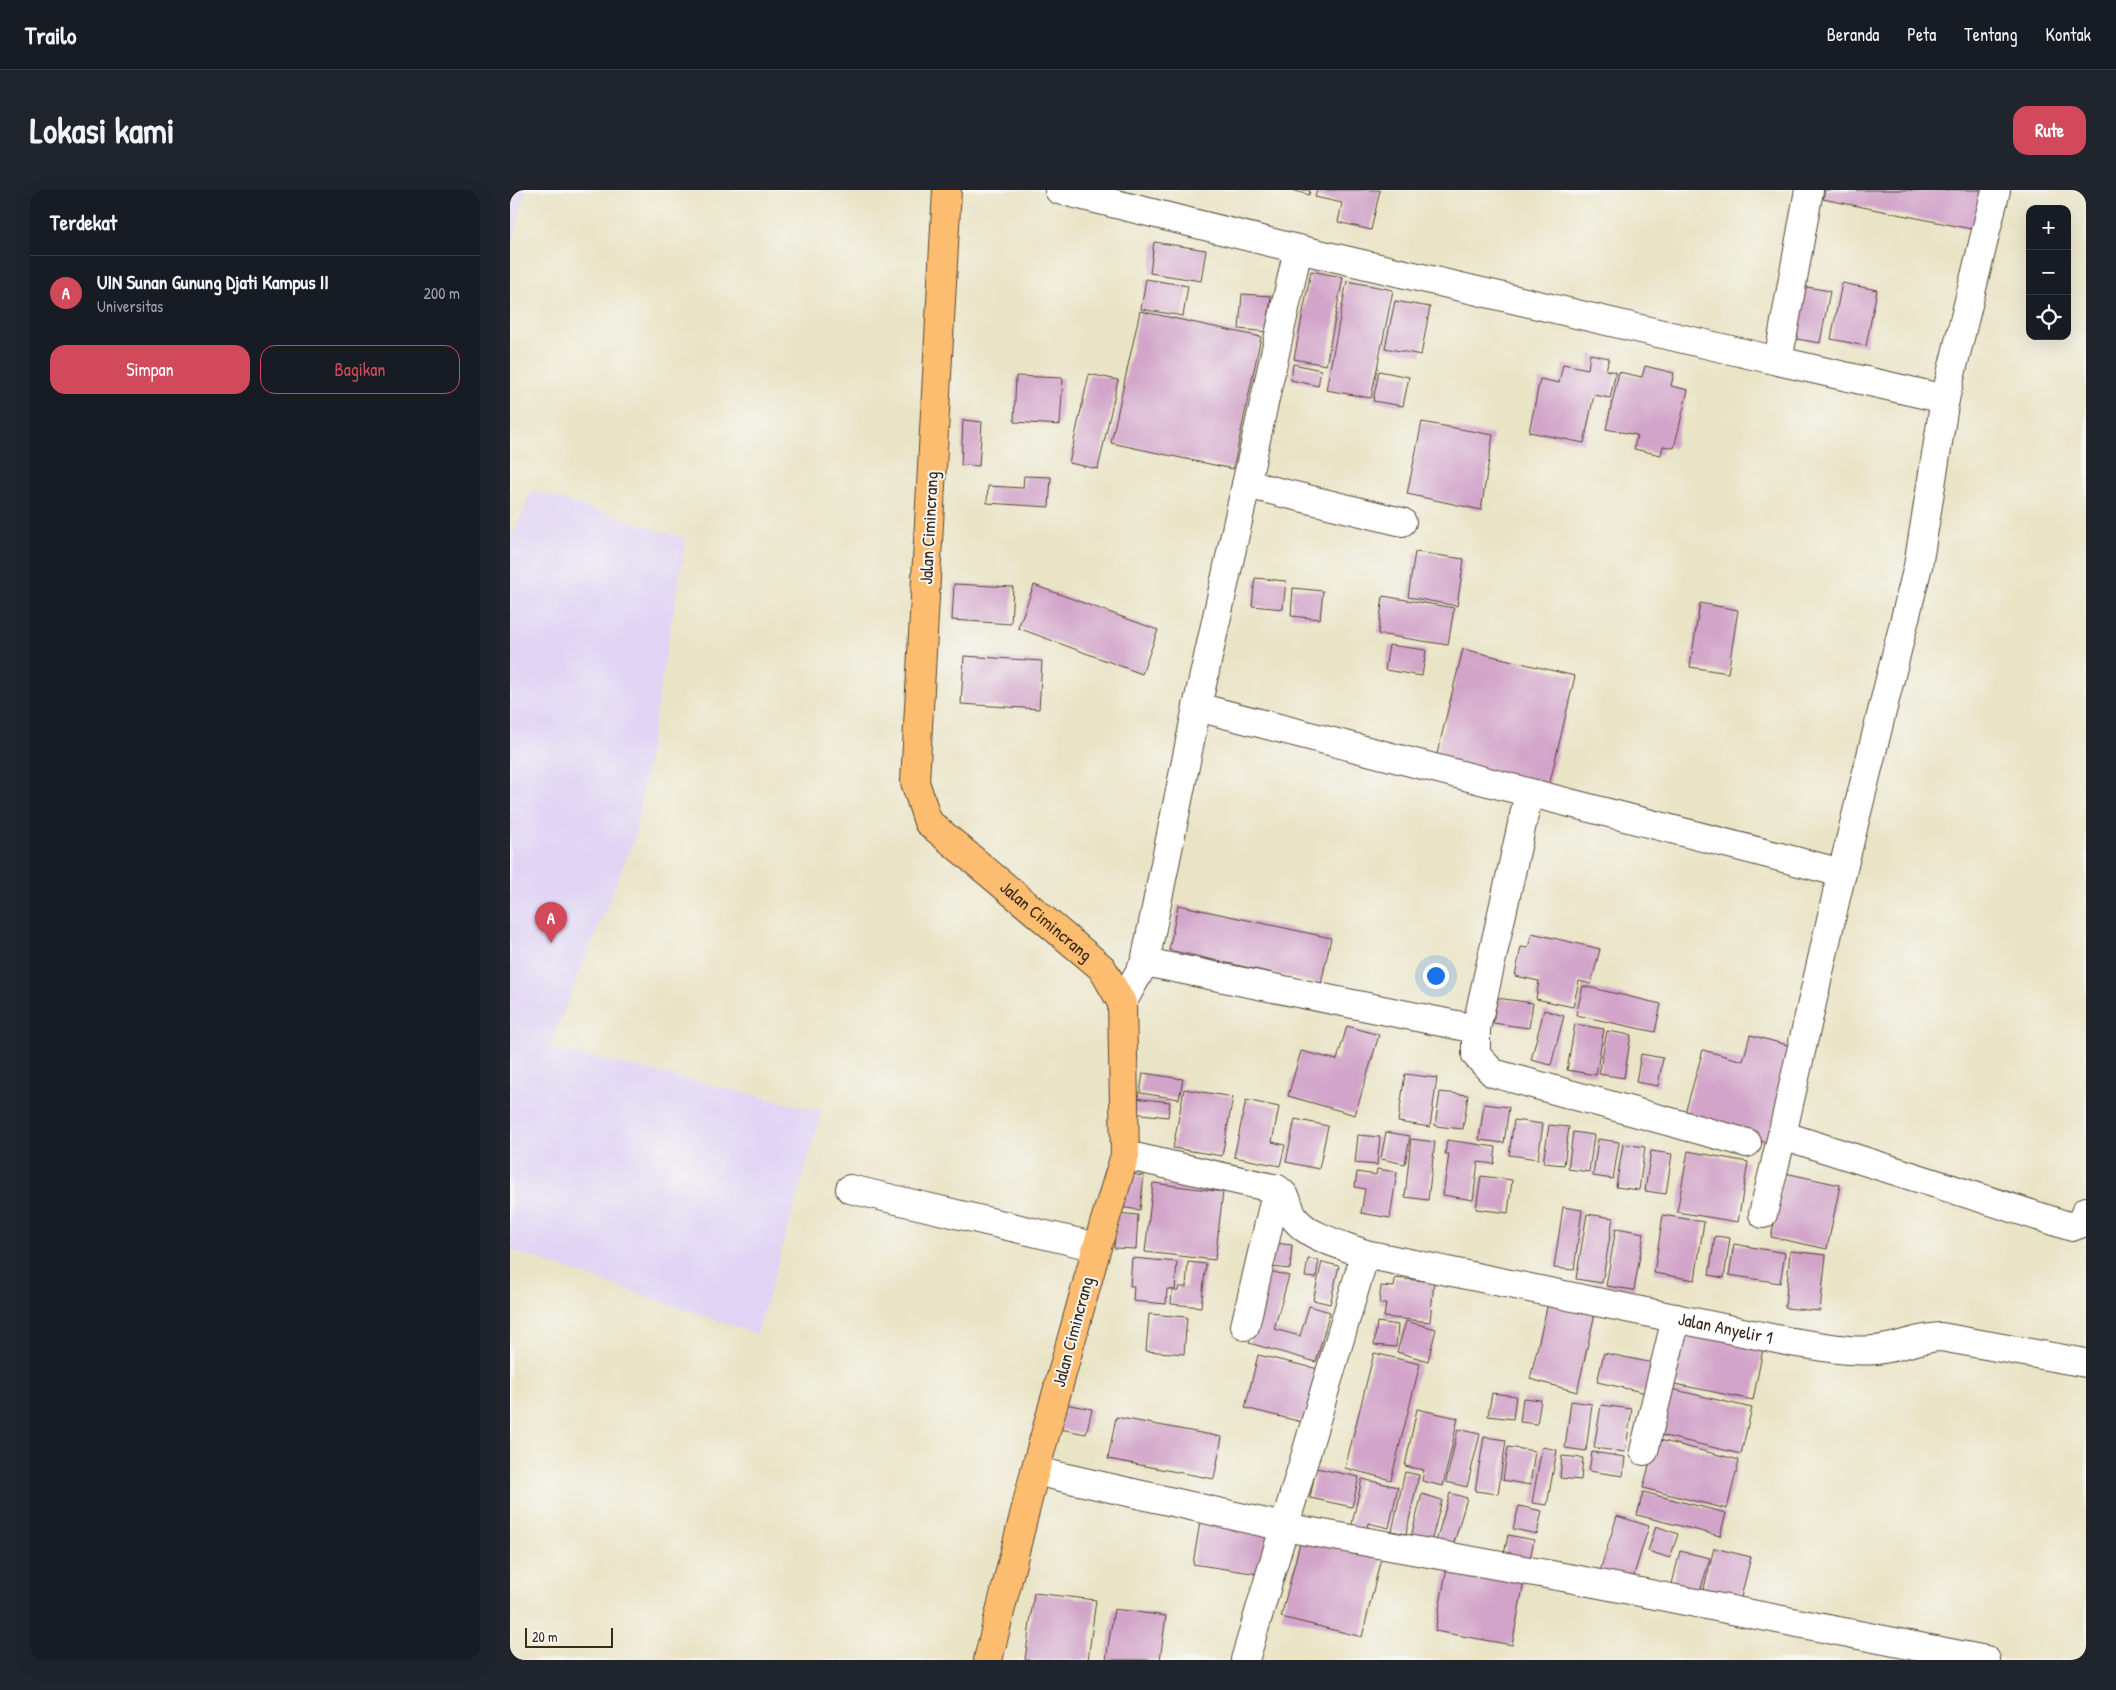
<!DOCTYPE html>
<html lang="id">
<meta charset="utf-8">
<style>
body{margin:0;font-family:"Patrick Hand",sans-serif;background:#20242c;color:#f1f3f6}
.controls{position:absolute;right:15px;top:15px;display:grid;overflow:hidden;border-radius:10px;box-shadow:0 5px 20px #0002}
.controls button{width:45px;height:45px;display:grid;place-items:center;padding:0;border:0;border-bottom:1px solid #363941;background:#171b24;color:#f1f3f6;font:25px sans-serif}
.scale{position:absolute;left:15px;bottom:12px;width:88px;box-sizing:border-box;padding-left:5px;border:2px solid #3b2a1e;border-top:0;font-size:14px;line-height:18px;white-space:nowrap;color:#3b2a1e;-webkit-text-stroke:4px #f6f6f2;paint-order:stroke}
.you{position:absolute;left:925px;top:785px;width:18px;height:18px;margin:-12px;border:4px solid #fff;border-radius:50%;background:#1a73e8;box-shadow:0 0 0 8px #1a73e833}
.badge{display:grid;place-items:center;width:32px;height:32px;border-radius:50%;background:#d1495b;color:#fff;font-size:16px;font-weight:700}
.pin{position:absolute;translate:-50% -41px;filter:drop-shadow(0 1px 2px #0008)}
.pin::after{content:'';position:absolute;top:26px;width:18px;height:15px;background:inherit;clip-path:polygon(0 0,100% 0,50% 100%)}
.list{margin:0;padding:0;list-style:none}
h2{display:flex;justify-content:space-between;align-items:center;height:65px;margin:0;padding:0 20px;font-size:21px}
h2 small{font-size:16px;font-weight:400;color:#9ea1a6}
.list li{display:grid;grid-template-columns:32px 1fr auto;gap:15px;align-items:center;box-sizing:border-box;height:75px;padding:0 20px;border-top:1px solid #363941}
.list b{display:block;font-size:19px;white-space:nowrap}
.list p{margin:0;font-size:16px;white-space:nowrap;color:#9ea1a6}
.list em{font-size:16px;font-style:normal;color:#9ea1a6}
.actions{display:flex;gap:10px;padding:15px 20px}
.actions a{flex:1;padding:11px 0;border:1px solid #d1495b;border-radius:15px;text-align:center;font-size:18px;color:#d1495b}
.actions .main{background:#d1495b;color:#fff}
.icon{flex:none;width:28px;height:28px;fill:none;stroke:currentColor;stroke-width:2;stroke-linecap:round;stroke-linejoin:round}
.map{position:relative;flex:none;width:1576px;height:1470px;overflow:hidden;border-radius:15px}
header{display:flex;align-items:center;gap:30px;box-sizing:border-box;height:70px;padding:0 25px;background:#171b24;border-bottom:1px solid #363941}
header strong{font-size:24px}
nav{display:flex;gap:28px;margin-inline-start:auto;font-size:18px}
.intro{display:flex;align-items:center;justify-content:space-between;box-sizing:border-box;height:120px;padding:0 30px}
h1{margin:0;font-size:35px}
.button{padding:12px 22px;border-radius:15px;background:#d1495b;color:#fff;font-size:18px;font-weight:700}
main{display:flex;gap:30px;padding:0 30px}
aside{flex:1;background:#171b24;border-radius:15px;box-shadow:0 5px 20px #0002}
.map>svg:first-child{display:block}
.built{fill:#e0d4f4}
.building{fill:#d2a4c9}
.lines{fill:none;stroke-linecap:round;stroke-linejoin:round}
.minor-casing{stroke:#554637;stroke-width:30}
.major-casing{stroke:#554637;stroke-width:30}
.minor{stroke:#fff;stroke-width:28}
.major{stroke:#fcbd6f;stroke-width:28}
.labels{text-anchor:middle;stroke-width:4;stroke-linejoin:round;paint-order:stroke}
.street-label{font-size:18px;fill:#3b2a1e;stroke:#f6f6f2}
</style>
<header>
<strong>Trailo</strong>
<nav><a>Beranda</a><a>Peta</a><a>Tentang</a><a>Kontak</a></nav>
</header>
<div class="intro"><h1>Lokasi kami</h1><a class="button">Rute</a></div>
<main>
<aside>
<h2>Terdekat<small></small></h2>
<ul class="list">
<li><span class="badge">A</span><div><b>UIN Sunan Gunung Djati Kampus II</b><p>Universitas</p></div><em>200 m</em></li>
</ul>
<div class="actions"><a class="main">Simpan</a><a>Bagikan</a></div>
</aside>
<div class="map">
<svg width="1576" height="1470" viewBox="0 0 1576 1470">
<rect width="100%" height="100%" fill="#f6f6f2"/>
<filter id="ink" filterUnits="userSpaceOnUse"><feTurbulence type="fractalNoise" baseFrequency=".02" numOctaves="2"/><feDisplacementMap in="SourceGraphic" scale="10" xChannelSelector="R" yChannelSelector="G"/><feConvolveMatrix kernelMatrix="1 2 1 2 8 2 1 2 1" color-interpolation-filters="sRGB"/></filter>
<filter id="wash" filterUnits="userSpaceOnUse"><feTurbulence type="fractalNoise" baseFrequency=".0096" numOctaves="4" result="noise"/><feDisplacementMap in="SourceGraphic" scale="20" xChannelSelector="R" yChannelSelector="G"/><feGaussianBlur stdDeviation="1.12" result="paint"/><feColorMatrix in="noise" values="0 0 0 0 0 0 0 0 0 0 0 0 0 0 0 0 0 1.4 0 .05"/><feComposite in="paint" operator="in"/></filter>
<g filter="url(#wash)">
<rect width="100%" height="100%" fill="#eae4c6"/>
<path class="built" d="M0,0H16L0,60Z
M22,300L176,349L124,650L39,857L312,921L247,1144L0,1060V353Z"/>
<g id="blocks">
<path class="building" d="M782,0H800L799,5Z
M807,0H870L861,40L828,32L832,13L805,7Z
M1315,0H1474L1466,40L1313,9Z
M644,52L696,60L691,91L640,83Z
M801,81L833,87L816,175L784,169Z
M636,89L678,96L673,126L631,119Z
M837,91L883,100L861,208L816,200Z
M1332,93L1367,100L1356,156L1321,149Z
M1291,96L1320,101L1310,153L1281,148Z
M732,104L761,106L757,142L729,139Z
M885,111L920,117L911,165L875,158Z
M630,121L751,147L723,279L601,253Z
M1080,164L1099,168L1096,180L1106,182L1100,208L1084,205L1074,253L1019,242L1030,189L1049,193L1053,174L1078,179Z
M783,174L811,180L808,196L781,190Z
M1135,176L1164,183L1161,196L1178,200L1164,258L1153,256L1151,265L1124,259L1127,245L1096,239L1109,182L1132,187Z
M869,181L899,187L893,216L863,211Z
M579,184L608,190L588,279L559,273Z
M506,186L553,188L550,235L504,232Z
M453,230L472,232L469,276L451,275Z
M912,232L983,245L971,320L897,304Z
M514,286L541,287L539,317L477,313L478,296L513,298Z
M905,362L954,369L947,416L898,407Z
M745,388L776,391L773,419L742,416Z
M444,394L503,397L501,434L442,430Z
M524,395L648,440L632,484L508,438Z
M783,398L813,401L810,429L781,426Z
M873,406L944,418L938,455L868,444Z
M1190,413L1228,420L1218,483L1180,477Z
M879,455L916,460L912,486L875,480Z
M953,459L1065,486L1039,596L926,568Z
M454,466L532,471L529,519L451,514Z
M668,715L821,748L811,794L659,760Z
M1022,743L1090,759L1081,794L1069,791L1063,817L1026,809L1029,791L1005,786L1011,757L1018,758Z
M1073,796L1151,814L1145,842L1066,825Z
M987,808L1023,813L1019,838L983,833Z
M1034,820L1054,826L1041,875L1021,870Z
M1065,834L1094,839L1086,885L1057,880Z
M837,836L869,845L845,925L778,906L791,861L827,870Z
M1097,841L1121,845L1114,888L1089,884Z
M1240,845L1281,856L1258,953L1173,930L1193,860L1233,871Z
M1131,864L1153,868L1148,896L1126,892Z
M633,883L673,889L669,909L630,903Z
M895,884L927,888L920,937L888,932Z
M674,899L723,907L712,966L663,958Z
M930,902L958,905L953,939L925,936Z
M624,908L660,912L658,927L622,923Z
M736,910L769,917L762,952L775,955L770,976L724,967Z
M974,914L999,917L994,953L969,950Z
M785,929L818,936L809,979L776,972Z
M1004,930L1033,934L1028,969L999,965Z
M1039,935L1059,937L1054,975L1033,973Z
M876,942L900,946L895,974L871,969Z
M1063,942L1084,945L1079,982L1058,979Z
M848,945L870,947L867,975L845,973Z
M901,949L925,952L918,1010L895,1007Z
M1088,949L1109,952L1103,989L1083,986Z
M937,950L986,957L984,974L968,972L963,1010L933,1005L939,964H935Z
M1113,954L1135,957L1129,1000L1106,997Z
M1141,961L1162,964L1156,1004L1135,1001Z
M1178,961L1238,972L1228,1032L1167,1022Z
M867,979L887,982L880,1028L851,1023L855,999L845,997L847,982L866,985Z
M614,983L634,986L630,1020L609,1017Z
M1275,983L1330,995L1317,1059L1261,1047Z
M971,986L1002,990L998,1023L966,1019Z
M643,993L713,1002L705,1070L635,1062Z
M1053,1017L1072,1020L1064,1080L1044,1078Z
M607,1023L628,1025L626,1059L604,1058Z
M1077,1024L1103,1028L1092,1093L1066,1089Z
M1153,1025L1194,1032L1185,1090L1144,1083Z
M1106,1038L1134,1043L1124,1100L1096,1096Z
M1205,1046L1220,1048L1214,1088L1199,1085Z
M764,1053L782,1055L780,1079L761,1077Z
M1224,1054L1275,1063L1270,1093L1219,1085Z
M1280,1061L1316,1065L1310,1121L1275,1118Z
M622,1068L667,1072L665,1100L657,1099L656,1114L623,1111L624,1096H620Z
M798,1069L809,1070L806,1088L795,1087Z
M678,1072L696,1074L691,1117L661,1114L662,1101H668L669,1097H676Z
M812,1072L829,1076L820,1114L803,1110Z
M760,1081L779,1086L764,1139L790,1146L799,1116L820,1122L806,1172L739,1153Z
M885,1088L924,1092L920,1132L874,1127L876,1114H869L871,1096L884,1097Z
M1039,1109L1086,1119L1067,1202L1020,1189Z
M639,1124L677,1127L674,1164L636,1161Z
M896,1131L926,1139L918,1171L887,1162Z
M867,1132L888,1135L886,1157L864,1155Z
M1172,1137L1254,1154L1243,1210L1160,1193Z
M864,1163L910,1174L881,1290L835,1278Z
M1094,1163L1148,1174L1141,1204L1087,1192Z
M748,1165L813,1180L800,1234L735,1218Z
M1157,1198L1242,1218L1231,1264L1146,1244Z
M982,1203L1006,1206L1003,1229L978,1226Z
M1013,1208L1031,1210L1027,1234L1010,1232Z
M1061,1211L1082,1214L1076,1261L1055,1258Z
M555,1214L582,1219L576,1244L550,1239Z
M1091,1215L1122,1219L1115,1262L1084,1258Z
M907,1219L948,1228L933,1296L912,1291L914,1280L895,1276Z
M606,1227L712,1247L704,1289L598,1269Z
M948,1239L970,1244L957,1297L936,1292Z
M974,1247L996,1250L988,1304L965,1301Z
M1146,1249L1229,1270L1217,1319L1133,1298Z
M998,1257L1025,1261L1020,1295L993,1290Z
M1032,1257L1047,1260L1037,1315L1022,1313Z
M1082,1262L1115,1267L1113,1286L1079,1281Z
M1052,1266L1073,1268L1071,1290L1050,1288Z
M806,1278L849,1287L842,1317L800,1308Z
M895,1282L909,1285L896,1344L882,1341Z
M852,1289L888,1297L879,1338L858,1333L855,1346L840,1343Z
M1133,1302L1216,1323L1210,1346L1127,1325Z
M940,1303L957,1308L942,1360L925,1355Z
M912,1304L932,1310L921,1352L901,1347Z
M1009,1316L1032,1321L1027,1344L1003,1339Z
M1107,1326L1139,1336L1122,1391L1090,1381Z
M690,1332L762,1342L755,1385L683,1374Z
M1146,1336L1168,1344L1160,1368L1138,1361Z
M998,1345L1024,1350L1019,1374L993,1369Z
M791,1349L871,1368L852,1447L771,1427Z
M1204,1358L1241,1367L1230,1411L1193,1402Z
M1170,1361L1200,1368L1189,1405L1161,1398Z
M937,1377L1014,1392L1002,1455L925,1441Z
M524,1403L586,1410L578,1470H515Z
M604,1419L656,1426L650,1470H596Z"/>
</g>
</g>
<g filter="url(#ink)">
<use href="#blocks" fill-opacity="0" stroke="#554637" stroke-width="1"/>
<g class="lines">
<g class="minor-casing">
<g id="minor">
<path d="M549,0L788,59L1268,171L1299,0"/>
<path d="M1486,0L1435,209L1408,376L1327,703L1272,945L1562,1037L1570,1034L1576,1021"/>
<path d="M1268,171L1435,209"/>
<path d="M736,294L892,332"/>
<path d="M687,517L1332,683"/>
<path d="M635,772L966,839L1019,603"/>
<path d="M612,813L635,772L687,517L788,59"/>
<path d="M966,839V865L983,883L1237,953"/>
<path d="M615,965L767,999C782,1009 776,1018 785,1029C800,1048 833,1055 855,1064L735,1470"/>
<path d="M340,999L587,1057"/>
<path d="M1253,1024L1272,945"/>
<path id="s1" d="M855,1064L1281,1152C1312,1156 1347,1165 1378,1158C1398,1154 1409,1148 1431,1147L1576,1173"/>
<path d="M735,1136L767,999"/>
<path d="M1134,1261L1166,1128"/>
<path d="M525,1281L774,1337L1064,1389L1476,1470"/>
</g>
</g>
<g class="major-casing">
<g id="major">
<path id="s2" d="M437,0L405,592L418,632L592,778L612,813L615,965L587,1057L525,1281L478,1470"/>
</g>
</g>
<use href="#minor" class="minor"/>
<use href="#major" class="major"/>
</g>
</g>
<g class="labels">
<g class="street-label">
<text transform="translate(419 338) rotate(-87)" y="6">Jalan Cimincrang</text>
<text dy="6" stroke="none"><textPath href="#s2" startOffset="789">Jalan Cimincrang</textPath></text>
<text dy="6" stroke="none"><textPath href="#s1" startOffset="368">Jalan Anyelir 1</textPath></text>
<text transform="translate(563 1142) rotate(-75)" y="6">Jalan Cimincrang</text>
</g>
</g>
</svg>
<div class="controls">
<button>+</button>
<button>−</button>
<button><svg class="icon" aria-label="locate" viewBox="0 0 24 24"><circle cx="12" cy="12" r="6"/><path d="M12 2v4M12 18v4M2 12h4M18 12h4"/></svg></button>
</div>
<div class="scale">20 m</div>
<div class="you"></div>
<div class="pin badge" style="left:41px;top:753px">A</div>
</div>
</main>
